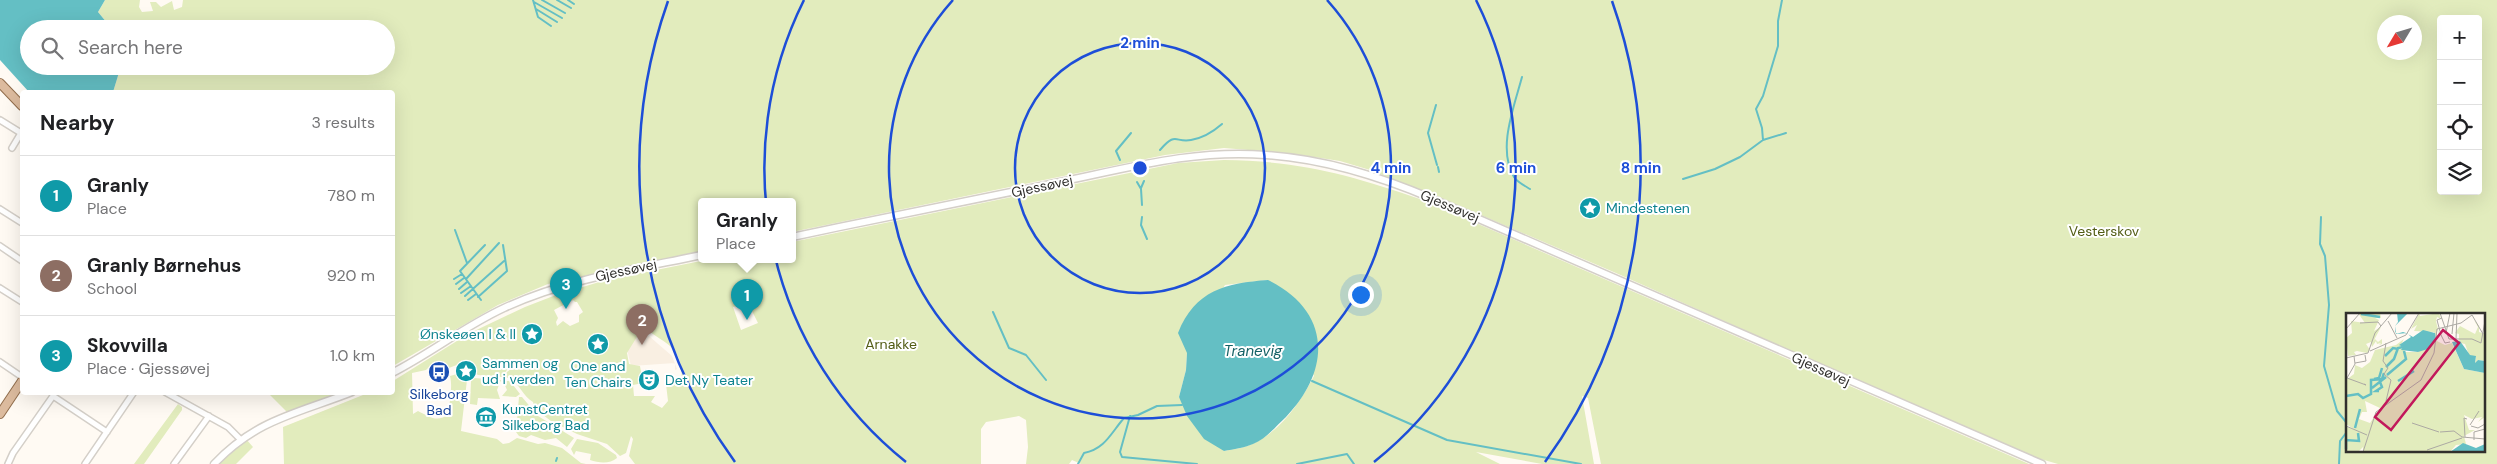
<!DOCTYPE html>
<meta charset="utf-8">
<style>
body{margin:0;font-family:"DM Sans",sans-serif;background:#f2f2f2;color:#202124}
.controls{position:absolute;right:15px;top:15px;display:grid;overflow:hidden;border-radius:5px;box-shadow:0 5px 20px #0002}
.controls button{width:45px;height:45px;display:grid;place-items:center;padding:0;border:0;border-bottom:1px solid #e0e0e0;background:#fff;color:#202124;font:25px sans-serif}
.compass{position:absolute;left:2377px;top:15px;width:45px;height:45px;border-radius:50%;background:#fff;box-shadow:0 5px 20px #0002;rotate:232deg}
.you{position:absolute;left:1360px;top:294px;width:18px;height:18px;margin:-12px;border:4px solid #fff;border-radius:50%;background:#1a73e8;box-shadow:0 0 0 8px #1a73e833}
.badge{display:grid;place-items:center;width:32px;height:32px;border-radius:50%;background:#1a73e8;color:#fff;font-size:16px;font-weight:700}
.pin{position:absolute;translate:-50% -41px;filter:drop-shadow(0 1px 2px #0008)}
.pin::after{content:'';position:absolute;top:26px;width:18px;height:15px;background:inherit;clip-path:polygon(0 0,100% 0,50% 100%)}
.popup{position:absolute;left:698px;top:198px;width:98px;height:65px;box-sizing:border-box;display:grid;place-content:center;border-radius:5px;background:#fff;filter:drop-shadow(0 1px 4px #0005);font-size:16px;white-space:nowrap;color:#757577}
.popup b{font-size:19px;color:#202124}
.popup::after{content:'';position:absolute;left:50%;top:100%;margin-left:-10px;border:10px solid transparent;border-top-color:#fff}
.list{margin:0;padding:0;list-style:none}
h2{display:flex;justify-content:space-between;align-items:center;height:65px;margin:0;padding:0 20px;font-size:21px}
h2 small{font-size:16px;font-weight:400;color:#757577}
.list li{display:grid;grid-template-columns:32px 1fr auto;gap:15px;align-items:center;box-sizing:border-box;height:80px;padding:0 20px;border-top:1px solid #e0e0e0}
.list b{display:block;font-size:19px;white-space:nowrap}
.list p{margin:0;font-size:16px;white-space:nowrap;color:#757577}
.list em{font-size:16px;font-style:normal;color:#757577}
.icon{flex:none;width:28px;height:28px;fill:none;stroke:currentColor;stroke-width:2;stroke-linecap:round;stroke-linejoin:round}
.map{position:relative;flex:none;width:2497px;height:464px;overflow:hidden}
.search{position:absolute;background:#fff;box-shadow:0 5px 20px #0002;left:20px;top:20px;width:375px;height:55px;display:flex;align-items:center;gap:12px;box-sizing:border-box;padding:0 18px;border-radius:28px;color:#757577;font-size:19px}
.panel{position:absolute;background:#fff;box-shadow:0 5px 20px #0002;left:20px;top:90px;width:375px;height:305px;border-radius:5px}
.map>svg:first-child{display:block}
.built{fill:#f9efe2}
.green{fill:#e2ecbd;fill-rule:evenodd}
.water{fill:#64bfc4}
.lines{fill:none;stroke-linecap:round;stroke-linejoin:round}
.stream{stroke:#64bfc4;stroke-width:2}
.minor-casing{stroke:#d4cfc8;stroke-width:8}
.tertiary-casing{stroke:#d4cfc8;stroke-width:9}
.primary-casing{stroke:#916d4c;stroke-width:10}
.minor{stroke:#fff;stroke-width:5}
.tertiary{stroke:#fff;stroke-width:6}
.primary{stroke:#dcbb9e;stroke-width:8}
.ring{fill:none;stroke:#1d4ed8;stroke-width:2.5}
.labels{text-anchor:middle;stroke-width:4;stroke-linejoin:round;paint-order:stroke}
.street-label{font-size:14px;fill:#302f2c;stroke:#fff}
.culture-label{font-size:14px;fill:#0d838f;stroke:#fff;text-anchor:start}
.park-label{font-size:14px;fill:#525c14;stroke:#fff}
.transit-label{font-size:14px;fill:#164399;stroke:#fff}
.water-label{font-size:15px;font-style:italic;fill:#156266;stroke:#fff}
.inset-river{fill:none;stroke:#64bfc4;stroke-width:2.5}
.inset-road{fill:none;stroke:#aca9a3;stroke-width:1}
.view{fill:#c2185b;fill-opacity:0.15;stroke:#c2185b;stroke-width:2.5}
.inset-edge{fill:none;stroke:#302f2c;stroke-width:2.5}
.centre{fill:#1d4ed8;stroke:#fff;stroke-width:2.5}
.ring-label{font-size:15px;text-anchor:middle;font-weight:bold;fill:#1d4ed8;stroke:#fff;stroke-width:4;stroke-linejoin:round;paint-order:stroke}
</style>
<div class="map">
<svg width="2497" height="464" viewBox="0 0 2497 464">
<rect width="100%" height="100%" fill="#fffaf3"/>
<path class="built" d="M605,320L642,330L672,356L677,369L675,370V363L631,366L627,349Z"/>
<path class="green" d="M105,0H140L139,7L142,12L153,11L150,2H156L161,7L172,1L174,10L182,7L183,0H2497V464H2058L2023,454L1616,273L1448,201L1370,170L1340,161L1294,154L1224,148L1165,155L792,232V201H702V251L548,284L498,305L393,366L392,92H113L121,66H386V29H112L98,12ZM2441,19H2478V191H2441ZM2384,22H2414V52H2384ZM2347,314H2483V450H2347Z
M1224,160C1301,161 1351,175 1423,200L2029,464H1601L1588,398L1582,396L1594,464H1542L1476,452L1500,464H1081L1072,460L1069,464H1026L1028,447L1026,420L1019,416L986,422L981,429V464H635L629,456L633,439L631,436L626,453L620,456L607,444L577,434L551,421L535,409L533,402C522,396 518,379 505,377L507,372L520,362L507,370L502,377L478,375L475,373L474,365L467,361L436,373L440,366L436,363L433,367L431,365L426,370L412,373L413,414L418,411C430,417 437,423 449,414C449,400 453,389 450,376L457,374L461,378L467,380L461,431L497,439L503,444L509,443L517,438L538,444L545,443L562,448L581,463L586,464H284L283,427L368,393L392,392L393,381L468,334L525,307L556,295L606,280L711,259H792V242L1178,163ZM1267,280L1314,376C1301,401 1281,431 1254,443C1245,448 1234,449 1224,451L1179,397L1186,370L1187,353L1225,285ZM573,300L575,302H577L583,312L579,315V322L570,326L563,321L557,326L556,322L558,318L554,310ZM748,303L758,323L741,330L733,307ZM643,327C668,346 682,345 682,381L666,384L668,401L662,408L651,402L655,396H634L633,385L643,383L640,366L629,364L627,353Z
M474,378L501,380L497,390L500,399L478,398L477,405L470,404L471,381Z
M503,381H510L520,394L516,397L502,396L507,390Z
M268,393H338L287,412Z
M519,397H522L538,416L574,438L567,447L556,438L545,440L531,435L526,438L519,436L516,432Z
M178,404L182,407V410L144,464H134Z
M246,439L253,447L236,464H217Z
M577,439L598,443L616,455L617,458C610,464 599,463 590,460L591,454L576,451L574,455L571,449Z"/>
<path class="water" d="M0,0H105L98,12L112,29H29V66H121L113,92H29L0,60Z
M1268,280C1331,311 1332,369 1286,417C1276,426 1266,439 1253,444C1244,448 1234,449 1224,451L1204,439L1187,416L1179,397L1186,370L1187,353L1178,333C1195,290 1226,283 1268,280Z"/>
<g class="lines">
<path class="stream" d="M533,0L538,17L551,26
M542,0L565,13
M557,0L571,8
M568,0L574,4
M534,2L562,18
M536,9L557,22
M1522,77C1514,107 1497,149 1514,177C1517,182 1525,186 1530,189
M1436,105L1428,133L1437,165
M1763,140L1762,128L1756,109L1763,96L1778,46V21L1782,0
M1160,150C1176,131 1175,143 1191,140C1203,138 1214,131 1222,124
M1120,160L1116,151L1131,133
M1438,167L1439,172
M1683,179L1715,169L1740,157L1763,140L1786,133
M1137,182L1141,189L1142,205
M1141,188L1144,181
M1142,217L1141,225L1147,239
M2321,217L2320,244L2325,256L2329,305L2324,366L2337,411L2346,422V433L2340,441L2339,464
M455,230L467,263
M454,279L462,274
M466,279L499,243
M456,284L464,278
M459,289L467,282
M461,293L471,286
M465,296L504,261
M478,297L507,271L503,245
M468,300L476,294
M481,300L460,271L485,245
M993,312L1009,348L1026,355L1046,380
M1312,381L1447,440L1581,464
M1130,416L1120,452L1122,457L1197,464
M556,461L557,458
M1078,464L1084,453C1105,449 1111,433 1124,418L1138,415L1157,406L1182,405
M1297,464L1347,454L1354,464"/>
<g class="minor-casing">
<path id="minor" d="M0,120L21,133L12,148
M0,209L22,223
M0,246L22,261
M0,288L22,302
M0,362L22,377
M165,392L228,427L240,439
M8,464L13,453L53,396L107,432
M85,464L134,392
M174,464L209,416"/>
</g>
<g class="tertiary-casing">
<path id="tertiary" d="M792,237C881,218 970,200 1060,182C1128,168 1195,149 1266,155C1325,159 1379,176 1433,199L2042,464
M392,373C431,353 465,326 504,308C567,279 635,269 702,255
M214,464C257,419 296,414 352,392"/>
</g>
<g class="primary-casing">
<path id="primary" d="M0,83L22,106
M0,414L22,381"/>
</g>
<use href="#minor" class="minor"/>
<use href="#tertiary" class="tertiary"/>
<use href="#primary" class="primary"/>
</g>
<g class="ring">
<circle cx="1140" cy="168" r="125"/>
<path d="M1327 0A251 251 0 1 1 953 0"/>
<path d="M906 462A376 376 0 0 1 804 0M1476 0A376 376 0 0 1 1374 462"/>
<path d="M735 462A501 501 0 0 1 668 1M1612 1A501 501 0 0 1 1545 462"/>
</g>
<defs>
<g id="sight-disc" transform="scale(1.125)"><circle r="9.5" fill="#0f9aa8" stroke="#fff"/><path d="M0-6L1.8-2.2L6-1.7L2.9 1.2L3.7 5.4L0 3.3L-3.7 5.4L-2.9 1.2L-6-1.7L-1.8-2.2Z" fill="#fff"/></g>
<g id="bus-disc" transform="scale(1.125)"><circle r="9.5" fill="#1a4fb4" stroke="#fff"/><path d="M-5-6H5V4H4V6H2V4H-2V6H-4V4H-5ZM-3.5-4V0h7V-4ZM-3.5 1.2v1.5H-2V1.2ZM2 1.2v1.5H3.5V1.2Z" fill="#fff"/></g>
<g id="theatre-disc" transform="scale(1.125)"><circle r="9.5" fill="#0f9aa8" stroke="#fff"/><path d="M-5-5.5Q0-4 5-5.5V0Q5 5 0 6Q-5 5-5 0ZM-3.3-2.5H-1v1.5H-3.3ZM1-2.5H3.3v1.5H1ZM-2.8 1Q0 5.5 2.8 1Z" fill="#fff"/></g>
<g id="museum-disc" transform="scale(1.125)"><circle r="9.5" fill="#0f9aa8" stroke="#fff"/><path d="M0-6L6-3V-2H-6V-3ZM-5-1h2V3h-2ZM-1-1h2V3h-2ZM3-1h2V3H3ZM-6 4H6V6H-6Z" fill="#fff"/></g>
</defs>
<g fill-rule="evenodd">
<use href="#sight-disc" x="1590" y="208"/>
<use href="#sight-disc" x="532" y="334"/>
<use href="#sight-disc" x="598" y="344"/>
<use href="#sight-disc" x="466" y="371"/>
<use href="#bus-disc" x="439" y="372"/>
<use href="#theatre-disc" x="649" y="380"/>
<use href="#museum-disc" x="486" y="417"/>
</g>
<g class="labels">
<g class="street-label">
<text transform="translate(1042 186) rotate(-12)" y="5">Gjessøvej</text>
<text transform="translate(1450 206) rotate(23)" y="5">Gjessøvej</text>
<text transform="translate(626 270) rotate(-12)" y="5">Gjessøvej</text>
<text transform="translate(1821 369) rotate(24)" y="5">Gjessøvej</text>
</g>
<g class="culture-label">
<text x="1606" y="213">Mindestenen</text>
<text x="516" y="339" text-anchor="end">Ønskeøen I &amp; II</text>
<text x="482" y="368">Sammen og<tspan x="482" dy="16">ud i verden</tspan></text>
<text x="598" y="371" text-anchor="middle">One and<tspan x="598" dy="16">Ten Chairs</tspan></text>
<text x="665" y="385">Det Ny Teater</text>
<text x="502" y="414">KunstCentret<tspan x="502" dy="16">Silkeborg Bad</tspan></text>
</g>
<g class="park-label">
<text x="2104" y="236">Vesterskov</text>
<text x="891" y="349">Arnakke</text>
</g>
<g class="transit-label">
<text x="439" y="399">Silkeborg<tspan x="439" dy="16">Bad</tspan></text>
</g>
<g class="water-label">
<text x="1253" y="356">Tranevig</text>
</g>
</g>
<g transform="translate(2346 313)">
<rect width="139" height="139" fill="#fffaf3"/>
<path d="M12,0H34L35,5H29L33,7L28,18L35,14L27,29L29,26L32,29L36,26V31L33,32L35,30L31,31L30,28L26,34L25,29L20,31L24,37L21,40L11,38L8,39L10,42L2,43L0,25L6,20L5,8L19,10ZM73,0L74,3L93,0L95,6L91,4L90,8L94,25L91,16V26L88,19L68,18L71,12L65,16ZM128,7L133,13V19L139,21V48L132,47L129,51L130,44L123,42L119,31L106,28L113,27V21L109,20L114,13L129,21L132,14ZM58,26L54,33L60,39H72L89,27L99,32L106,30L118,56L139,60V104L132,109L136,104L126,106L118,102L123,117H129L118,123L120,131L110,132L104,139H17V134L12,139H0V113L9,117L0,111V67L8,61L9,52L16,55L24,49L29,37L50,32ZM19,88L34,95L24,110L13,106L16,99H21Z" fill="#e2ecbd" fill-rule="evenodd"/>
<path d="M51,0H62L49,13L50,21L57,19L60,20L67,24L77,17L89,20L90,26L82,36L72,39L55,37L57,34L53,32L65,24L61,20L51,21L49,19V13L52,9ZM114,28L124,42L130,43L129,50L132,47L139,48V60L118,56L106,29ZM117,130L130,135L139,131V139H104Z" fill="#64bfc4"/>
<path class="inset-river" d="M15,1L34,4M39,43L47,35L52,36M40,54L48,46L52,35L57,34M41,62L60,46L58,38M28,66L33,65L36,55M52,68L68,58M26,75L40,64M33,78H30L36,74L34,69M0,83L12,81L17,85L25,81V67L36,66L38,60M9,115L14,96M0,136V127L13,128L12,120"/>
<path class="inset-road" d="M94,0L103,26H126L135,30M126,2L137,21M96,5L91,7L95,22L99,30L104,29M42,8L51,25M14,10L32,9L35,13M0,16L14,0M100,20L104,0M106,21L108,0M110,26L111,0M40,30L37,48L42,55L38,61L45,67L40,88M135,30L139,8M24,38L60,22L73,0M8,43L9,51L1,65L20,72L18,71M0,45L22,40L29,20L46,0M9,50L20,48L19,42M66,110L93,119M124,112L133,98M0,113L21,122M125,113L132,115L139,111M94,119L108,118L116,124L139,126M119,124L118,105L121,106M128,127V119L139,116M81,137L116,125M17,139L30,99L75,67L88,40L91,16L115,10L126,2"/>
<path class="view" d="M97,17L113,30L45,117L29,104Z"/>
<rect width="139" height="139" class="inset-edge"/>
</g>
<circle cx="1140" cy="168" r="8" class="centre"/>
<g class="ring-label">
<text x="1140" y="48">2 min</text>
<text x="1391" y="173">4 min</text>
<text x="1516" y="173">6 min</text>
<text x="1641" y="173">8 min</text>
</g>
</svg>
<div class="controls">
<button>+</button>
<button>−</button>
<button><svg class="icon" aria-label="locate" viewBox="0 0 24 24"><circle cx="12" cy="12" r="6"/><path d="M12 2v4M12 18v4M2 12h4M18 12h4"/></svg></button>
<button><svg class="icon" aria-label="layers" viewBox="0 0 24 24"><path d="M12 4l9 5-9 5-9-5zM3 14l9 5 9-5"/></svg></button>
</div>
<svg class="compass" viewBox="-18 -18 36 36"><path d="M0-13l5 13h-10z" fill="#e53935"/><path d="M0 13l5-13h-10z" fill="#757577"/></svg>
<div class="you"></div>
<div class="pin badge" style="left:747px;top:320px;background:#0f9aa8">1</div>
<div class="popup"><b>Granly</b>Place</div>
<div class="pin badge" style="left:642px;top:345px;background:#8d6e63">2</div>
<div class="pin badge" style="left:566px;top:309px;background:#0f9aa8">3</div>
<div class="search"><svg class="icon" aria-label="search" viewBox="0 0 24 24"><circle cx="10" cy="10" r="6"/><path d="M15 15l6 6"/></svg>Search here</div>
<section class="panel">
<h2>Nearby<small>3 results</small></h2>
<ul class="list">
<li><span class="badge" style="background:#0f9aa8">1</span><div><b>Granly</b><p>Place</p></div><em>780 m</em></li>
<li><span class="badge" style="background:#8d6e63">2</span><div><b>Granly Børnehus</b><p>School</p></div><em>920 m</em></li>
<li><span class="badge" style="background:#0f9aa8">3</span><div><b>Skovvilla</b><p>Place · Gjessøvej</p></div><em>1.0 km</em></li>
</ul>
</section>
</div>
